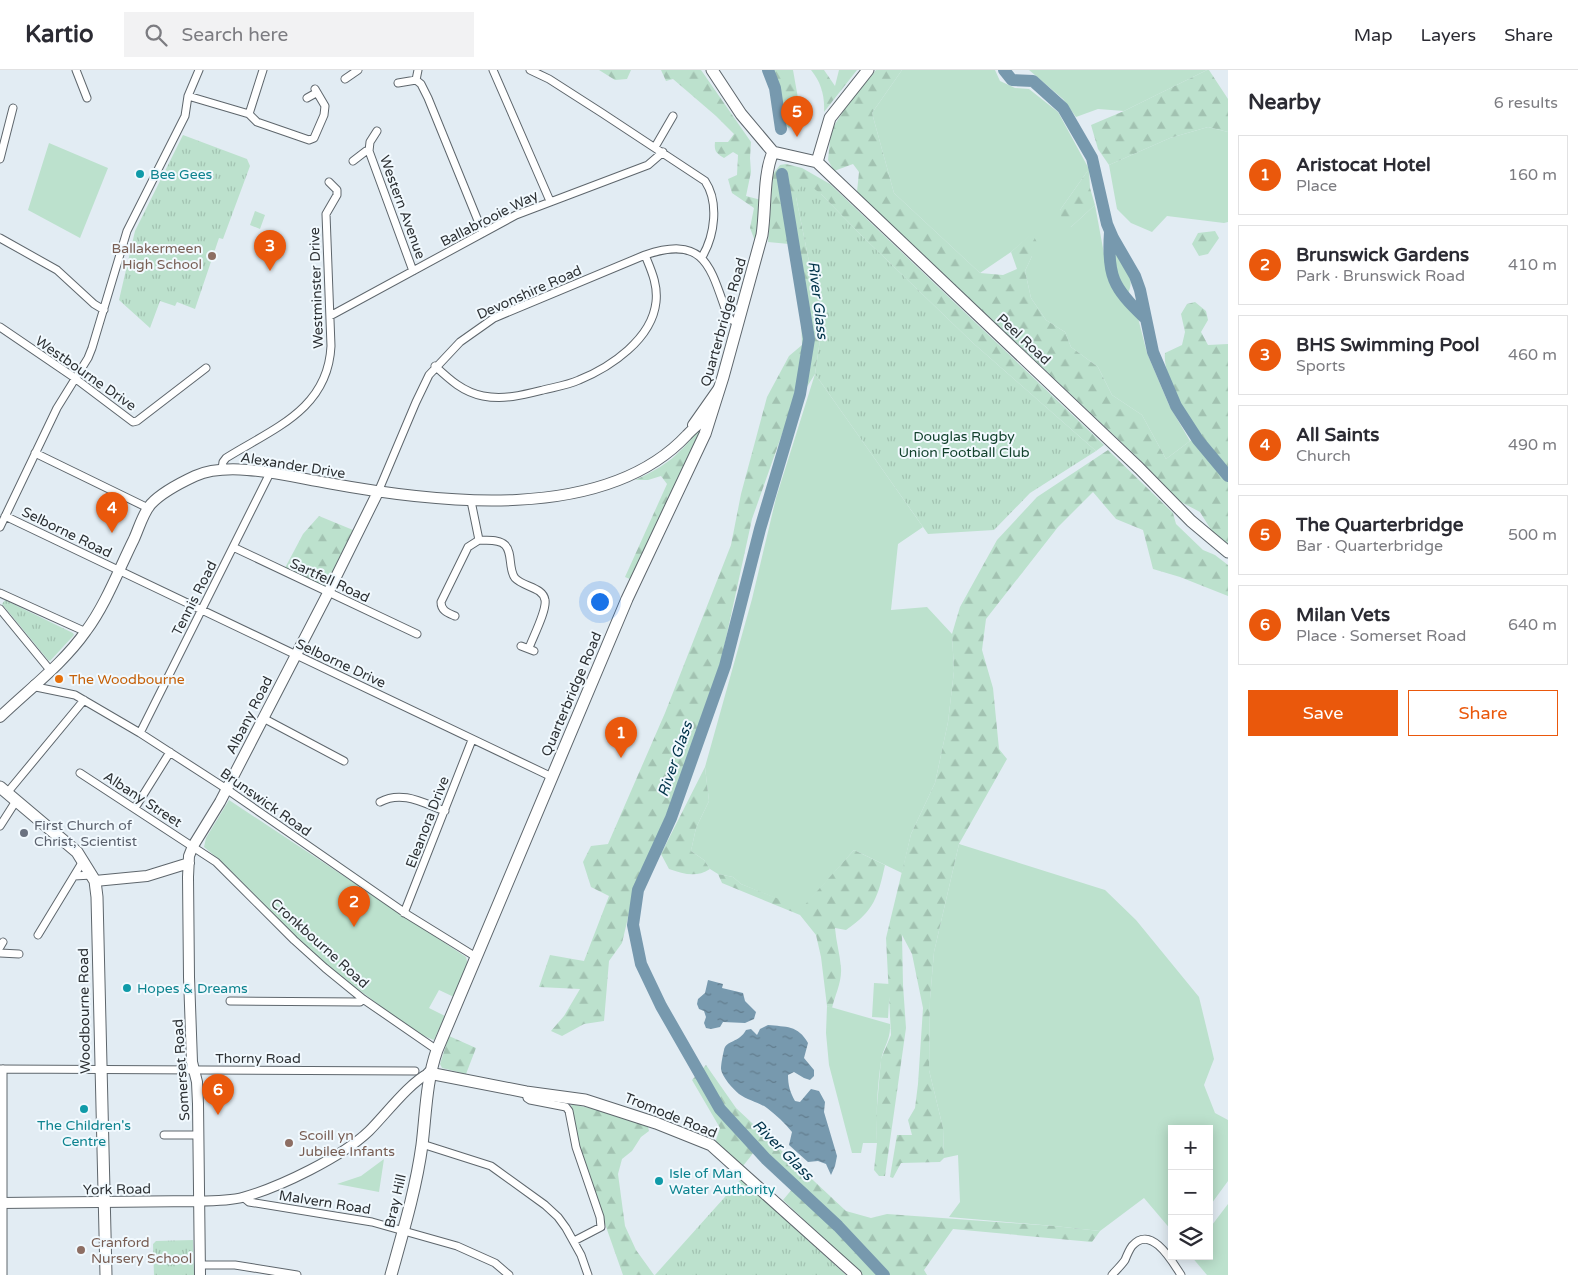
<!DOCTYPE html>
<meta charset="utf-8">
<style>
body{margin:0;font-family:"Varela Round",sans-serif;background:#f2f2f3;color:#2b2b33}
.controls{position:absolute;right:15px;bottom:15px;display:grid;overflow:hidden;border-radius:0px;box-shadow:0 2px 12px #0003}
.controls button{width:45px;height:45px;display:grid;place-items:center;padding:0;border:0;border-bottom:1px solid #e1e1e2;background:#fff;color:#2b2b33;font:25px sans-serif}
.you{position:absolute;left:599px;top:531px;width:18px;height:18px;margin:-12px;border:4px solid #fff;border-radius:50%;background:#1a73e8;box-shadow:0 0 0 8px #1a73e833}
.badge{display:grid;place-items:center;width:32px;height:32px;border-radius:50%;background:#ea580c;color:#fff;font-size:16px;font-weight:700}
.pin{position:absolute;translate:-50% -41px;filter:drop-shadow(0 1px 2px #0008)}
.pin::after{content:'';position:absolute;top:26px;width:18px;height:15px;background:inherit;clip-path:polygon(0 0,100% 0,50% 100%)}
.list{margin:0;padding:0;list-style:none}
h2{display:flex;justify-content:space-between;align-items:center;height:65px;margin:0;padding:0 20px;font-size:21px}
h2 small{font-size:16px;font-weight:400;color:#7c7c81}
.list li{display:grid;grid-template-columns:32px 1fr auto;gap:15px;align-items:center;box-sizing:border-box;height:80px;margin:0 10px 10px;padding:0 10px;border:1px solid #e1e1e2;border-radius:0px}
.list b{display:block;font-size:19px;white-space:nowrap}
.list p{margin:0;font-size:16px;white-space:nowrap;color:#7c7c81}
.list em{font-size:16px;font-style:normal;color:#7c7c81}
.actions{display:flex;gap:10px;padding:15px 20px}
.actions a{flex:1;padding:11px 0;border:1px solid #ea580c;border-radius:0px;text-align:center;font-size:18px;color:#ea580c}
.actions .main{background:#ea580c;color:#fff}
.icon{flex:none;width:28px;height:28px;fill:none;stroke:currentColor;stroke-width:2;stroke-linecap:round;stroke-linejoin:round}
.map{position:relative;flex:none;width:1228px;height:1205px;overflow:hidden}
header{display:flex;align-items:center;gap:30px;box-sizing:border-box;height:70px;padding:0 25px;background:#fff;border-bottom:1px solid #e1e1e2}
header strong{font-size:24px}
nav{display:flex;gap:28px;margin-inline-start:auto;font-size:18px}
.search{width:350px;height:45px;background:#f2f2f3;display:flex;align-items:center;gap:12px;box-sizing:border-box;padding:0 18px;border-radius:0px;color:#7c7c81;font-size:19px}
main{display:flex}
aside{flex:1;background:#fff}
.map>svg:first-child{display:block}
.green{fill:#bce1cd}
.forest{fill:url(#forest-firs)}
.park{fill:url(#park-tufts)}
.water{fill:url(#water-ripples)}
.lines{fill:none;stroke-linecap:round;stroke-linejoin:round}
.river{stroke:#7799ae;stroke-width:12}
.minor-casing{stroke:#5e666c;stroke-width:9}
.tertiary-casing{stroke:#5e666c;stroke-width:11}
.secondary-casing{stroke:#5e666c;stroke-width:12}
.primary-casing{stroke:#5e666c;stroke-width:13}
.trunk-casing{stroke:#5e666c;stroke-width:13}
.minor{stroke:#fff;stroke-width:7}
.tertiary{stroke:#fff;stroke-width:9}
.secondary{stroke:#fff;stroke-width:10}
.primary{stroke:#fff;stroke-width:11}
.trunk{stroke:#fff;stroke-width:11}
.culture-dot{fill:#0f9aa8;stroke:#f1f9fe;stroke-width:2}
.education-dot{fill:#8d6e63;stroke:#f1f9fe;stroke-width:2}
.food-dot{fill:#e8710a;stroke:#f1f9fe;stroke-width:2}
.worship-dot{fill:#6b7280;stroke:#f1f9fe;stroke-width:2}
.labels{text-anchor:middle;stroke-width:4;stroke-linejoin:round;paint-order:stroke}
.culture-label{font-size:14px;fill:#0d838f;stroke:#f1f9fe;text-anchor:start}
.street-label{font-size:14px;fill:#2d3134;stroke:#f1f9fe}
.education-label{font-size:14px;fill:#785e54;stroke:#f1f9fe;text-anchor:start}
.park-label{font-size:14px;fill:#12412c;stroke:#f1f9fe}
.food-label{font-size:14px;fill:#c56008;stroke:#f1f9fe;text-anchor:start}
.worship-label{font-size:14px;fill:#5b616d;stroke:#f1f9fe;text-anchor:start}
.water-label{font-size:15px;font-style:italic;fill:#01334a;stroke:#f1f9fe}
</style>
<header>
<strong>Kartio</strong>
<div class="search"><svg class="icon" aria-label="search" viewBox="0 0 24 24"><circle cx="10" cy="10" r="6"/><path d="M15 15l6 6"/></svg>Search here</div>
<nav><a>Map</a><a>Layers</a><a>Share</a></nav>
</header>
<main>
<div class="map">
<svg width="1228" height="1205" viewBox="0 0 1228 1205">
<defs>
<pattern id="forest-firs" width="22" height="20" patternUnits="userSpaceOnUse" patternTransform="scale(1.25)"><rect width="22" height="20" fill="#bce1cd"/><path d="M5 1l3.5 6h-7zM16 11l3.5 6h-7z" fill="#a2c2b1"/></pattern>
<pattern id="park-tufts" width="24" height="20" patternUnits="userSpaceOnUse" patternTransform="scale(1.25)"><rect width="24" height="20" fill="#bce1cd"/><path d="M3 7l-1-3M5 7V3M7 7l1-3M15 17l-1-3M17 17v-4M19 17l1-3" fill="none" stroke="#a2c2b1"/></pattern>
<pattern id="water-ripples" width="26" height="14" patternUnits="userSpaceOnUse" patternTransform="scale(1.25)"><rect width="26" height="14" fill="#7799ae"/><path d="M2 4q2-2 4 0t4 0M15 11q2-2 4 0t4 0" fill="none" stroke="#627d8e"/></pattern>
</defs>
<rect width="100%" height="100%" fill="#e2ecf3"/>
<path class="green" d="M902,0H995L1000,11L1015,18L1029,19L1058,42L1089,99L1060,140L1071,157L1095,135L1107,200L1118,226L1138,248L1147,283L1169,335L1190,371L1166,389L1142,345L1112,325L1098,297L1071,277L1065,262L1046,250L1031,228L1025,201L1032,186V164L1011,182L980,203L894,123L872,43Z
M1029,0H1207L1124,41L1098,39L1076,47L1063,29Z
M1208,57L1228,62V152L1224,153L1167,146L1152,162L1131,153L1117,139L1109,95L1170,68Z
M49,73L108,98L80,168L28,140Z
M255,141L265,145L260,159L250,155Z
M1114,182C1124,193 1136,208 1128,223L1130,228C1118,219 1108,197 1114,182Z
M815,304L923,457L898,474L891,540L927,537L952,564L954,601L948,652L935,713L911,764L902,803L854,780L802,839L741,814L733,807L718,804L710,799L704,790L691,781L696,758L709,731L705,697L752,529L776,428Z
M229,730L466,887L468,896L454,927L439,920L429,938L445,946L434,970C414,963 396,948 379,935C351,914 322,892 297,868C265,838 238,804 204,777L206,768Z
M959,774L1105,820L1136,850L1199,927L1214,989L1204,1015L1215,1043L1228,1050V1111L1209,1137V1059H1172V1161L1144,1128L1100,1161L1054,1156L949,1147L960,1132L958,1085L944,1088L943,1058L929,1000L930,929L934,882Z
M874,913L890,914L888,948L872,947Z
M827,936L890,954C891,970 883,977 881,991C877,1018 876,1046 877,1073H863L861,1083H852L829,995L826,963Z
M384,1089L379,1122L337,1114L361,1106Z
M1228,1134V1205H1207L1191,1186H1209V1159Z"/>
<path class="forest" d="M599,0H631L627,9L615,10Z
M661,0H701L751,72L750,88L751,102L746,126L761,130L762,135L755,171L750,158L754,138L732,123L728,109L737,105L738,85L733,82L724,88C716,83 714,81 715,72H728L734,64L716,46L673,9L666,11Z
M772,0H793L802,51L794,50L789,58L783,53L777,15Z
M811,0H824L835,16L839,0H857L824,42C825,26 821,12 811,0Z
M876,0H902L872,43L894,123L980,203L1003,205L1017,199L1011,182L1032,163L1041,180L1032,186L1025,201L1031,228L1046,250L1065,262L1071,277L1098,297L1112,325L1142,345L1166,389L1190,371L1199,366C1188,346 1162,306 1165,283L1182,275L1185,262L1181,244L1187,234L1195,232L1206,241L1208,250L1201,262L1208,275L1228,274V474L1213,463L1200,442L1181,432L1136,386L857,122L859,102L853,94L834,101L828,90L831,61L845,38Z
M1207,0H1209L1228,29V62L1208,57L1170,68L1109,95L1098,79L1091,55L1124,41Z
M786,94L802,98L830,114L1104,375L1096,381L973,273L862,166L821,124L796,127L822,256L815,304L788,347L752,449L721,591L667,743L635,818L622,873L609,891L604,951L584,954L562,966L551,961L564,946L580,919L539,917L550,885L584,891L609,826L591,817L583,792L591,776L608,774L665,643L731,475L741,424L767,327L789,286L802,275L799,188L789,174L768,172L773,104L780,95Z
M1089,99L1090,118L1095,135L1071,157L1063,156L1060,140Z
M1215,161L1219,168L1208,184L1199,186L1192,174L1198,163Z
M698,361L700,363L632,510L625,507L667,414L661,406L648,410H635C653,402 669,393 682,379C688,374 692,366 698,361Z
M1108,380L1173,443L1176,454L1203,480L1215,485L1228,495V526L1180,507L1153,499L1143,460L1116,449L1093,422L1058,457L986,549L982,580L993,618L999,679L1007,689L959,774L934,882L930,929L929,1000L943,1058L944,1088L940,1092L901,1093L893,1108L890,1107L897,1065H912L908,1050L915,1038L918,1014L923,938L912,884L902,865L903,915L906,958L885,1106H879L874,1100L877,1073L876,1048L881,989L891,965L886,868L911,764L935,713L948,652L954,601L952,564L960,537L997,470L1037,427Z
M319,446L353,460L325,517L285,498L303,464Z
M705,697L709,731L696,758L691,781L704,790L710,799C696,808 684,804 669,799L661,784Z
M854,780L885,795C878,827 874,841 846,860L835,858C836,871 840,885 841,898C842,912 835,925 832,938L827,936L821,887L816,865L800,845L722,813L718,804L733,807L741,814L802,838Z
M449,966L476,978L466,1004L442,998L440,994Z
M706,995L736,1038L846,1141L871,1148L887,1144L1054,1156L1100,1161L1092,1172L953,1159L924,1200L927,1205H862L783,1130L793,1118L754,1082L743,1096L715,1073L720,1058L692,1010Z
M571,1034L613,1043L648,1057L649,1061L641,1067L632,1081L622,1089L618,1104L625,1156L636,1180L654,1205H623L579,1080Z"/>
<path class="park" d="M183,65L247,89L250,96L223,169L219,168L195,239L177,232L175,236L160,231L150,258L119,230L135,161Z
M802,116L812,117L821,124L862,166L973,273L1096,381L1030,423L994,460L928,464L815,304L822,256L796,127L798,120Z
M5,530L73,563L74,565L50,591L48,590L2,534Z
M741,1109L846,1205H655Z
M193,1170L194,1205H154L153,1174L156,1171Z"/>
<path class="water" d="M708,910L723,914L722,918L743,923L745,931L756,942L754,949L745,953L723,952L720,957L711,959L706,958L704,953L706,947L704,941L699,939L697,934L698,929L705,923Z
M768,955C786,957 798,955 808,973L804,988L814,1000V1006L810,1010L804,1008L794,1002L788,1005C788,1015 790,1022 795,1031L800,1032L811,1019L819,1021L825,1032L824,1042L837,1086L835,1096L831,1105L826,1094L818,1091L808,1092L789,1075L792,1062C785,1053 776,1045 767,1038C758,1032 747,1030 739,1024C733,1019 722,1007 721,999C721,994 723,984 724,980C726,970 739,973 746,960L751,959L757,965L760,959Z"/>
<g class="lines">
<path class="river" d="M768,0L775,18L781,59
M1004,0L1012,10L1033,11L1063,38L1092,88L1107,154L1113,168L1135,206L1140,220L1153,282L1176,336L1198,370L1228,406
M782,104L809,269L800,324L760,459L725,596L671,748L638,820L633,855L641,894L661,936L720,1039L766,1089L838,1156L884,1205
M1110,162C1107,205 1113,218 1144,247"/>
<g class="minor-casing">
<path id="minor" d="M76,0L87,28
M493,0L550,131
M530,0L549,9L602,43L705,111C719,132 715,165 702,187
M345,9L358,0
M416,10L421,14L428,28L483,163
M398,13L416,10L418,0
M188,26L249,44L257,52L309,70L314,68L324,45L325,36L315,19
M307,28L316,23
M249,44L263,0
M377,61L370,72L369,81L413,201
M655,77L673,46
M0,89L13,38
M353,91L366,81H369
M0,168L57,200L94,234L104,240
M330,246L516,145L648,95L663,82
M0,257L72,306L133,352L137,351L206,298
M435,296C450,310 463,322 483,326C504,330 523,325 543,320C555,317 568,315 579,310C611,297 652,269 656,232C658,214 651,200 645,185
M35,383L148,438
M222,399L223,392L226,388C272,359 328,340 331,276L326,144L337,125V120L329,112
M378,422L416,332L429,305L460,272L494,248L645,185C705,165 710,196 727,244L731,250L738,252
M471,431L479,470C488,471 499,469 505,475C513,483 508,499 515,508C523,517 543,517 545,530C547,540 533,567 529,578
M5,446L552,707
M0,457L57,338L88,288L92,278L127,161L185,46L188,26L199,0
M233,477L417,564
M0,523L86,562
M0,539L50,600
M455,546C448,543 441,541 441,532L468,477L479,470
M521,576L534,581
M34,614L36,617L75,625L140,663L222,716L408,845L476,887
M263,648L344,691
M140,663L270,403
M80,703L216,792L294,870L325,898L363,929L437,980
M7,723L84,630
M380,732C402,720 423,733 445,741
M135,738L170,682
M0,756L16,731
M74,806L92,805
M404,843L472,670
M38,865L83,791
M0,877L3,872
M0,883L19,884
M230,931L360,932L363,929
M0,999L415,1001
M3,999V1205
M526,1022L527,1028L530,1030L566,1037L569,1041L576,1077L600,1147L601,1157L574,1171
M164,1065H198
M422,1074L491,1096L545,1135L558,1147L566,1158L581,1185L588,1205
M243,1127L249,1132L372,1152L457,1176L495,1193L509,1205
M200,1195H235L297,1205
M1112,1205C1116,1200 1121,1196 1125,1190C1127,1185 1129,1180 1132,1176C1151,1154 1172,1191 1181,1205"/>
</g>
<g class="tertiary-casing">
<path id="tertiary" d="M198,1131C213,1131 230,1131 244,1127C280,1117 342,1087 369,1061C386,1044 409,1013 429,1003"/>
</g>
<g class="secondary-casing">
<path id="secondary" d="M693,355L719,318
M0,647C29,619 63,594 86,561C106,534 119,499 134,469C139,458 143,443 151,434C162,422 180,413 195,406C230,390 291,407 328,413C436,433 604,454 687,365C695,356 705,350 712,341
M95,811L147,806L189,793
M0,1133L198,1131
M200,1205L198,1034L197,1012L192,992L189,907L188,807L189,786L193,776L220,732L328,523L378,422"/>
</g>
<g class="primary-casing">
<path id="primary" d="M0,717L77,782L95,811L97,827L106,1205
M429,1003L526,1022L585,1030L656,1053L711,1075L856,1205"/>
</g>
<g class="trunk-casing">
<path id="trunk" d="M712,0L741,44L773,82L817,92L1139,398L1191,451L1228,482
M817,92L830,48L868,0
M391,1205C403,1162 416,1119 422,1075C426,1042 426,1012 437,980L627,529L705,364L723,307L762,165C766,139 763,105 773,82"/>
</g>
<use href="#minor" class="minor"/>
<use href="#tertiary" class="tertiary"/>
<use href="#secondary" class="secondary"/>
<use href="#primary" class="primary"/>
<use href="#trunk" class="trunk"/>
</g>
<g class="culture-dot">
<circle cx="140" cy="104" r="5"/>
<circle cx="127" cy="918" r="5"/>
<circle cx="84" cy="1039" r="5"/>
<circle cx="659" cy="1111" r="5"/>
</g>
<g class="education-dot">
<circle cx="212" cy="186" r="5"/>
<circle cx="289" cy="1073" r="5"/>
<circle cx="81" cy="1180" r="5"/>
</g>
<circle class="food-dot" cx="59" cy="609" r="5"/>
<circle class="worship-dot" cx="24" cy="763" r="5"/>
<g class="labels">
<g class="culture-label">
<text x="150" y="109">Bee Gees</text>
<text x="137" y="923">Hopes &amp; Dreams</text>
<text x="84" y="1060" text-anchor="middle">The Children's<tspan x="84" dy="16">Centre</tspan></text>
<text x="669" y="1108">Isle of Man<tspan x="669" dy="16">Water Authority</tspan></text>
</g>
<g class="street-label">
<text transform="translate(403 137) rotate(70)" y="5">Western Avenue</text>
<text transform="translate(489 148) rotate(-27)" y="5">Ballabrooie Way</text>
<text transform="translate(316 218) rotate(-92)" y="5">Westminster Drive</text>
<text transform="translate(529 222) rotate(-24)" y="5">Devonshire Road</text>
<text transform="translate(723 252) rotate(-74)" y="5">Quarterbridge Road</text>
<text transform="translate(1024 269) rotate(43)" y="5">Peel Road</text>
<text transform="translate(86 303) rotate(35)" y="5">Westbourne Drive</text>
<text transform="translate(293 395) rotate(9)" y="5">Alexander Drive</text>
<text transform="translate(67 462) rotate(26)" y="5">Selborne Road</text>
<text transform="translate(330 510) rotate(25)" y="5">Sartfell Road</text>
<text transform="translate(194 528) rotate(-63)" y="5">Tennis Road</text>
<text transform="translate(341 593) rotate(25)" y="5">Selborne Drive</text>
<text transform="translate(571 624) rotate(-67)" y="5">Quarterbridge Road</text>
<text transform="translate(249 645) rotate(-63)" y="5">Albany Road</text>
<text transform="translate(143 729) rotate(33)" y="5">Albany Street</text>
<text transform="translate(266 732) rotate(35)" y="5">Brunswick Road</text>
<text transform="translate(427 752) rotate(-69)" y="5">Eleanora Drive</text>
<text transform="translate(320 873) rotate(42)" y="5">Cronkbourne Road</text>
<text transform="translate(84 941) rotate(-91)" y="5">Woodbourne Road</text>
<text x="258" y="993">Thorny Road</text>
<text transform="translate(181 1000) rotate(-94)" y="5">Somerset Road</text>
<text transform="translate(671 1045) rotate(22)" y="5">Tromode Road</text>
<text transform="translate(117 1119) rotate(-1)" y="5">York Road</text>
<text transform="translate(395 1131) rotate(-77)" y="5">Bray Hill</text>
<text transform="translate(325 1132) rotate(9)" y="5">Malvern Road</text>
</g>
<g class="education-label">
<text x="202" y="183" text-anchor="end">Ballakermeen<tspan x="202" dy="16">High School</tspan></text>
<text x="299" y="1070">Scoill yn<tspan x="299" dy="16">Jubilee Infants</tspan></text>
<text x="91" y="1177">Cranford<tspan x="91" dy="16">Nursery School</tspan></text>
</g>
<g class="park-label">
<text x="964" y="371">Douglas Rugby<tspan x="964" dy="16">Union Football Club</tspan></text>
</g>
<g class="food-label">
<text x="69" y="614">The Woodbourne</text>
</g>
<g class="worship-label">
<text x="34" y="760">First Church of<tspan x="34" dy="16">Christ, Scientist</tspan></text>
</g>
<g class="water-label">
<text transform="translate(818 230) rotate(83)" y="5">River Glass</text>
<text transform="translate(675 689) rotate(-71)" y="5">River Glass</text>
<text transform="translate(783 1080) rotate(45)" y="5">River Glass</text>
</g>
</g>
</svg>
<div class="controls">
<button>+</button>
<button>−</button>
<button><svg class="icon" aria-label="layers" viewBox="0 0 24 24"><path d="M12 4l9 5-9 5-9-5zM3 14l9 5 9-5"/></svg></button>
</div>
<div class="you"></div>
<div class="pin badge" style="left:621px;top:688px">1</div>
<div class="pin badge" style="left:354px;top:857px">2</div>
<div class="pin badge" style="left:270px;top:201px">3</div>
<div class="pin badge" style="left:112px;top:463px">4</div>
<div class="pin badge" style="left:797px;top:67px">5</div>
<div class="pin badge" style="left:218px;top:1045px">6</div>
</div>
<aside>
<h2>Nearby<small>6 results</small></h2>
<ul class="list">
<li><span class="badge">1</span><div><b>Aristocat Hotel</b><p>Place</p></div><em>160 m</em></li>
<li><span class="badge">2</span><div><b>Brunswick Gardens</b><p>Park · Brunswick Road</p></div><em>410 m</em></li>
<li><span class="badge">3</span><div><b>BHS Swimming Pool</b><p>Sports</p></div><em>460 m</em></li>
<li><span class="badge">4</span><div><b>All Saints</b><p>Church</p></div><em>490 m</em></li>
<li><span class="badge">5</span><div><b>The Quarterbridge</b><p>Bar · Quarterbridge</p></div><em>500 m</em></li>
<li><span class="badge">6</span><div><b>Milan Vets</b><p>Place · Somerset Road</p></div><em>640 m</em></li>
</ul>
<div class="actions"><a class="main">Save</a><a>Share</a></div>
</aside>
</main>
